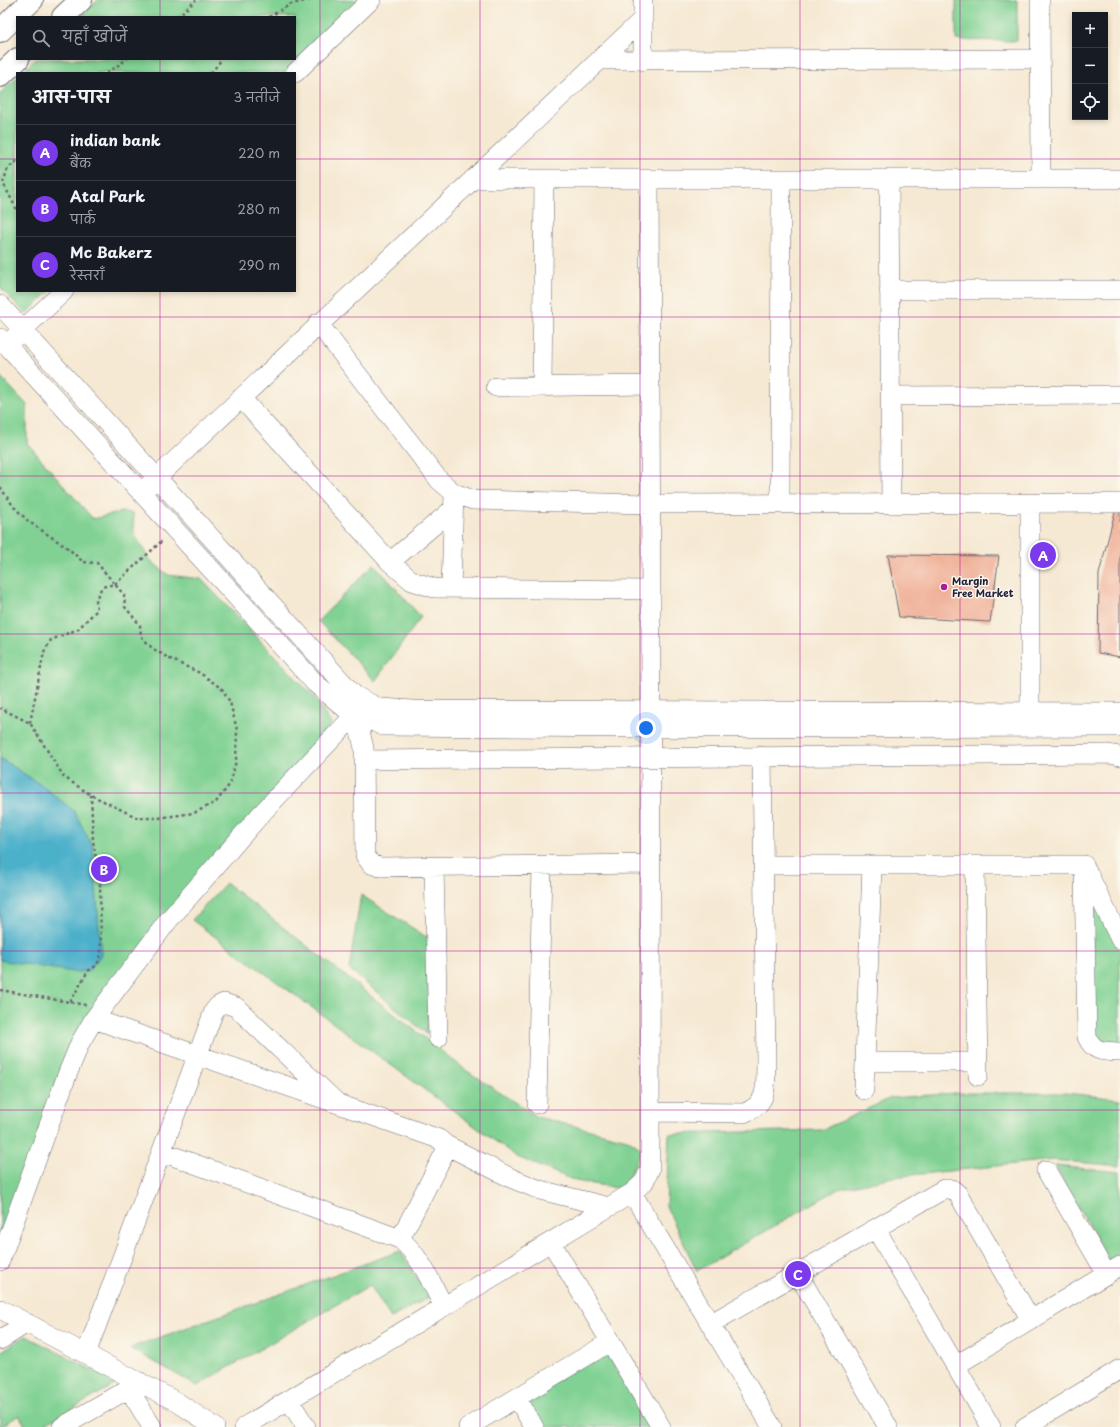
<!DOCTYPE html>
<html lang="hi">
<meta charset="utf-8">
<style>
body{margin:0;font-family:"Playpen Sans","Playpen Sans Deva",sans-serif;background:#20242c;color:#f1f3f6}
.controls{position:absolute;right:12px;top:12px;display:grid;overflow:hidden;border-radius:0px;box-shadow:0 2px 6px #0003}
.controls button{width:36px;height:36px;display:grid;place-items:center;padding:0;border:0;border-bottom:1px solid #363941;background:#171b24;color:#f1f3f6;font:20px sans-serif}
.you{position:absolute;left:646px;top:728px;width:14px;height:14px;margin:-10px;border:3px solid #fff;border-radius:50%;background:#1a73e8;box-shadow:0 0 0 6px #1a73e833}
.badge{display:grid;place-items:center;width:26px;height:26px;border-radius:50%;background:#7c3aed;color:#fff;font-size:13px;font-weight:700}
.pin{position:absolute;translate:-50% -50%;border:2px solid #fff;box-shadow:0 1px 4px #0006}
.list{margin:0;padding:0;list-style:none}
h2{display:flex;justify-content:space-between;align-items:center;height:52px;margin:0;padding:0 16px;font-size:17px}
h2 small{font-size:13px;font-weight:400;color:#9ea1a6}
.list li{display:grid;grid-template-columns:26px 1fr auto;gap:12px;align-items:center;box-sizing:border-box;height:56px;padding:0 16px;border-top:1px solid #363941}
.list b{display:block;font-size:15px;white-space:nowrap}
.list p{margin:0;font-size:13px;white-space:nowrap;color:#9ea1a6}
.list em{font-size:13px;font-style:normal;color:#9ea1a6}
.icon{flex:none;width:22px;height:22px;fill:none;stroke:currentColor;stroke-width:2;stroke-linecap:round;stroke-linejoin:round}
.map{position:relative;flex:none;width:1120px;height:1427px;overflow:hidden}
.search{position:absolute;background:#171b24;box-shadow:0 2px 6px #0003;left:16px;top:16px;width:280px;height:44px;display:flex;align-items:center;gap:10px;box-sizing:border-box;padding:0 14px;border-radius:0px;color:#9ea1a6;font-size:15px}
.panel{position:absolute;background:#171b24;box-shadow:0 2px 6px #0003;left:16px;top:72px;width:280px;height:220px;border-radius:0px}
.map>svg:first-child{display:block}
.green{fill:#80d193;stroke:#517a67}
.water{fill:#4bb0ca;stroke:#366982}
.building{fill:#f0af96}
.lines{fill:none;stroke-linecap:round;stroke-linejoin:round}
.minor-casing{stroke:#6c6870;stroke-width:20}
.major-casing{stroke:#6c6870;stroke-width:24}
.highway-casing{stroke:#6c6870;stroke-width:24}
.path{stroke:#6c6870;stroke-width:2.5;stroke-dasharray:3 3;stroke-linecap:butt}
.minor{stroke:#fff;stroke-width:19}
.major{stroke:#fff;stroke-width:22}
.highway{stroke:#fff;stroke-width:22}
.grid{fill:none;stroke:#b5179e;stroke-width:1;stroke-opacity:0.55}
.poi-dot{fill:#b5179e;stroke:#fbf7ec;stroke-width:1.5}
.labels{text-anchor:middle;stroke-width:3;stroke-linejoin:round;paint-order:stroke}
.poi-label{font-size:10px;font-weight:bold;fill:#22223b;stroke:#fbf7ec;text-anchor:start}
</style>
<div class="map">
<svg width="1120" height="1427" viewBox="0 0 1120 1427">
<rect width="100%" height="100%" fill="#fbf7ec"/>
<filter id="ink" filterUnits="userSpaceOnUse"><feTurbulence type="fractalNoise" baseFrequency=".025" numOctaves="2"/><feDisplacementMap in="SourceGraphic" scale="8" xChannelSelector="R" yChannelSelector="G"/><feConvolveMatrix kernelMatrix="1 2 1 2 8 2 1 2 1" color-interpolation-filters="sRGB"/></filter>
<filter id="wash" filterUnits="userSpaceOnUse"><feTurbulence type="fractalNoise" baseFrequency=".012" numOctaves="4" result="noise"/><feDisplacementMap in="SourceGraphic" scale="16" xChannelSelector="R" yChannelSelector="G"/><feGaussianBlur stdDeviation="0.9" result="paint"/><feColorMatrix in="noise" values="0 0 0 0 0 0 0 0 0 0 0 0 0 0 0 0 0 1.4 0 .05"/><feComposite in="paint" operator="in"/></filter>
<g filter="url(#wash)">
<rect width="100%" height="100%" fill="#f6e9d3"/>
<path class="green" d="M98,0H364L285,73H21L36,59H295V17H80Z
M956,0H1017V41L956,40Z
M17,77V291H50L26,314L0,287V93Z
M0,376L27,405V443L93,519L122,512L133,513L134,534L150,560L168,575L201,579L315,698L331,724L87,1015L0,1238Z
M374,564L421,617L375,681L318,621Z
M226,883L467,1071L537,1117L627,1139L642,1149L623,1189L576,1181L517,1157L192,920Z
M1090,889L1120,953V1045L1095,1044Z
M361,895L431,940L427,1034L349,969Z
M956,1093H1066L1120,1099V1166L1052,1160L893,1177L838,1189L697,1271L666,1206L669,1134L822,1130L891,1098Z
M1055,1166L1120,1172V1259L1111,1264Z
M400,1251L429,1297L391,1318L370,1285L197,1386L130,1348Z
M26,1336L118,1383L40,1427H26L19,1415L0,1427V1352Z
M606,1351L650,1427H542L525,1399Z"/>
<path class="water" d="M0,758L41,785L74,811L93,847L101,955L88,971L73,972L0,960Z"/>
<g id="blocks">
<path class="building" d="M1115,512H1120V657L1098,653L1099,574Z
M888,555L999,556L990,622L899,617Z"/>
</g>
</g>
<g filter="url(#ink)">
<use href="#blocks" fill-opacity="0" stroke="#6c6870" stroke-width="1"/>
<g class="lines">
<g class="minor-casing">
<path id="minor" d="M1040,0L1041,179
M599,60L1040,59
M643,61V0
M295,73L371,0
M473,179H1120
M889,179L891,504
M889,290H1120
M0,305L354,695L379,708L413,710L1120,712
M318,323L439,480L454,493L473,500L651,504L1120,503
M0,338L315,683L346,709L383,726L650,728L1120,727
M14,338L64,291
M496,387L650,385
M542,387L544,179
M890,396L1120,395
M241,398L390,562L412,581L434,588L651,590
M148,486L643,19
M1030,503V724
M780,504L781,179
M390,562L453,509
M451,588L454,493
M356,715L364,748L365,855L371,864L380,867L650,864
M365,760L1108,754L1120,756
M763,865H1084L1120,939
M975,865L978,1076
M434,867L438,1038
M1084,870L1087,1037C1094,1053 1104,1051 1120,1052
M94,1019L439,1139L446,1145L445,1152L400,1239
M865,1062H978
M864,1090L872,865
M537,1104L542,866
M650,1112L744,1113C770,1103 765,1085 766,1062L762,756
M446,1145L513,1179L540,1190L609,1207
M162,1152L400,1239C421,1257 431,1282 444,1307
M1046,1170L1107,1275
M632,1193L772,1427
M876,1229L991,1427
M551,1242L661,1427
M0,1261L67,1075L80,1043L94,1019L167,922L261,814L364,705
M798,1274L888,1427
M0,1309L177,1402L215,1427
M710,1324L944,1189H952L958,1194L1031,1320
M0,1340L27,1323
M86,1354L214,1011L218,1006L224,1003L236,1007L337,1103
M955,1366L1120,1266
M129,1389L152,1427
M517,1398L534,1427
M289,1400L306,1427
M62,1427L140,1382
M244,1427L632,1193L644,1182L650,1169L651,590L649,179
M468,1427L610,1342
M1025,1427L1120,1369"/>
</g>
<g class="major-casing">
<path id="major" d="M63,17L81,0
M0,76L18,59"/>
</g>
<g class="highway-casing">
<path id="highway" d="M0,31L32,0"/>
</g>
<path class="path" d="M177,17L196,0
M269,17L291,4L310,0
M107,73L127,59
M211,73L222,59
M17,161L8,168L3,183L17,210
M0,487L14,507L28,521L69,549L83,562L97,563L124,595L125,607L140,625L141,636L152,648L170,659L200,673L222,689L230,702L237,730L236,761L230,784L216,802L194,813L158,818H138L91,795L64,777L30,723L0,708
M30,723L44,652L51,640L78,629L97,610L96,599L102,587L115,584L163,540
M0,990L86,1005
M70,1002L88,971L97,965L101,955L100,881L93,841L91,795"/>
<use href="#minor" class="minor"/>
<use href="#major" class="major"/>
<use href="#highway" class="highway"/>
</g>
</g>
<path class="grid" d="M160,0V17M320,0V1427M480,0V1427M640,0V1427M800,0V1427M960,0V1427M160,59V73M0,159H17M295,159H1120M160,291V1427M0,317H1120M0,476H1120M0,634H1120M0,793H1120M0,951H1120M0,1110H1120M0,1268H1120"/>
<circle class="poi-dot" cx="944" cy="587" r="4"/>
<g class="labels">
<g class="poi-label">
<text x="952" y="585">Margin<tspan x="952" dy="12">Free Market</tspan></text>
</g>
</g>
</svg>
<div class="controls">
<button>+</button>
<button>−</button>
<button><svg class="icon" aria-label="locate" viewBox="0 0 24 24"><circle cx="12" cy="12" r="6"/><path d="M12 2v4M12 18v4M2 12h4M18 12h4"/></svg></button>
</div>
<div class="you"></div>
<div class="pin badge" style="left:1043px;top:555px">A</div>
<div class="pin badge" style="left:104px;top:869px">B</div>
<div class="pin badge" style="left:798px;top:1274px">C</div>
<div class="search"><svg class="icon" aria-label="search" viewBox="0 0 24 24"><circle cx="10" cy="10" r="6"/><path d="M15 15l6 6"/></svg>यहाँ खोजें</div>
<section class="panel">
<h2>आस-पास<small>3 नतीजे</small></h2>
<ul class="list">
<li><span class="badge">A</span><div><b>indian bank</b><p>बैंक</p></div><em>220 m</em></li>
<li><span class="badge">B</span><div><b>Atal Park</b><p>पार्क</p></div><em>280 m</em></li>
<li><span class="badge">C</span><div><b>Mc Bakerz</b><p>रेस्तराँ</p></div><em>290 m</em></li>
</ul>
</section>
</div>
